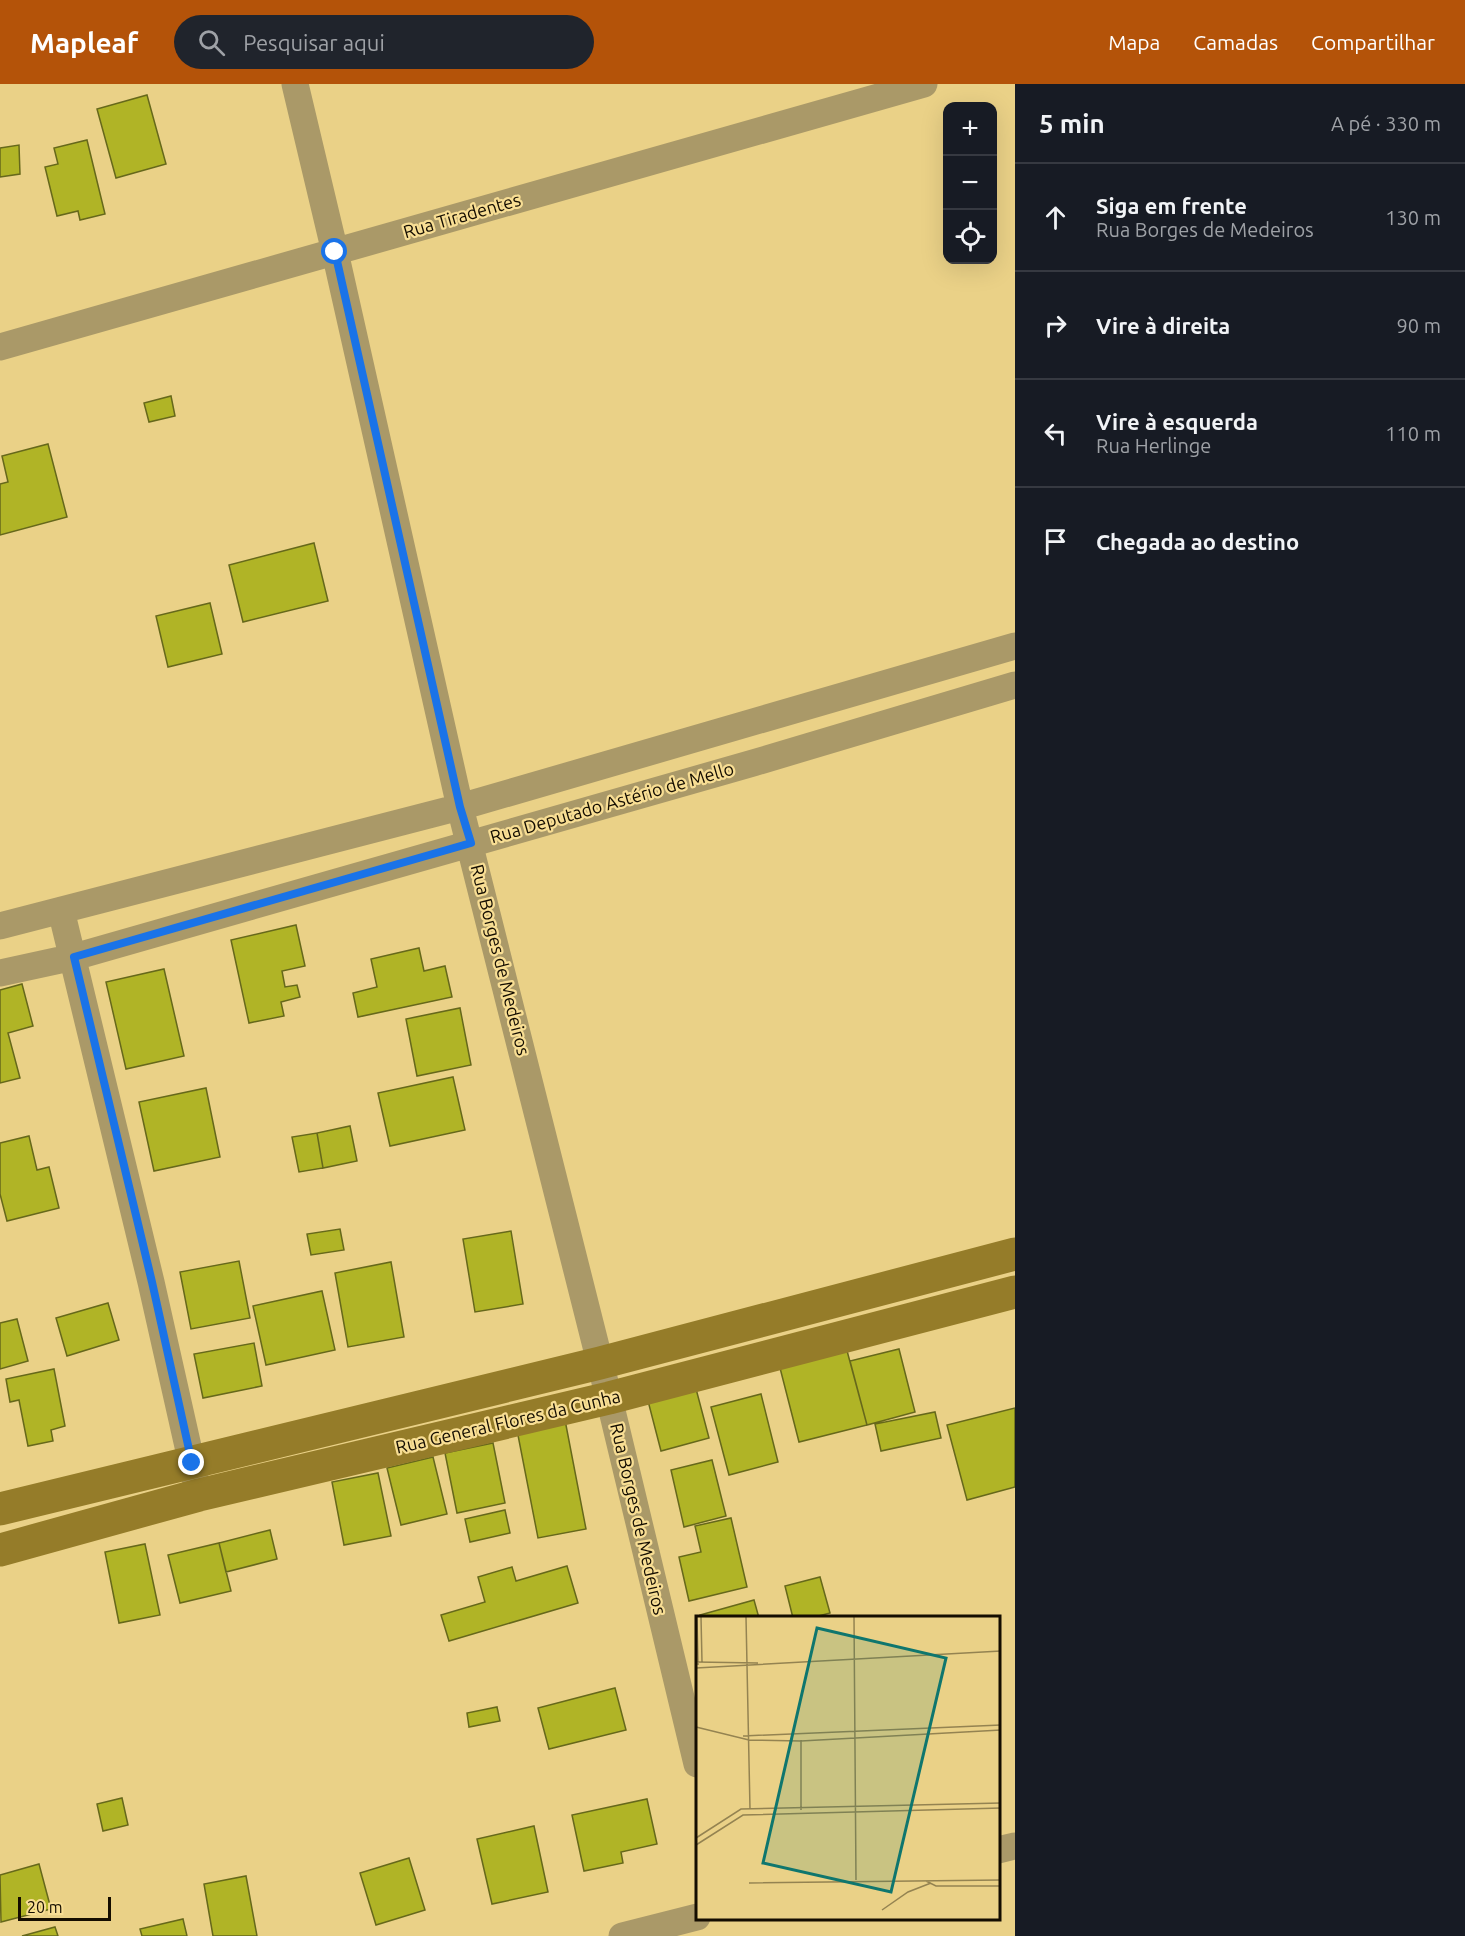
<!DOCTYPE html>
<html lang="pt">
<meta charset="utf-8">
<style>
body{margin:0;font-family:Ubuntu,sans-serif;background:#20242c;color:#f1f3f6}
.controls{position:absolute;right:18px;top:18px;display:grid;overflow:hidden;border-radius:12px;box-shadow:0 6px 24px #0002}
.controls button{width:54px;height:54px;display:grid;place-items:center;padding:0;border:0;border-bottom:2px solid #363941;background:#171b24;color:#f1f3f6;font:30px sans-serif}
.scale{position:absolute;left:18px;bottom:15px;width:93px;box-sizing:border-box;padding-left:6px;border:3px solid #140d00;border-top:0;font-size:16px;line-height:21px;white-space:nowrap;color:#140d00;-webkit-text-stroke:4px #f8de94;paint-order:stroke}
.stop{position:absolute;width:18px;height:18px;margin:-14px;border:4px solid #1a73e8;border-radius:50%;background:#fff}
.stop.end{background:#1a73e8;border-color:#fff;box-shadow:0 2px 6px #0008}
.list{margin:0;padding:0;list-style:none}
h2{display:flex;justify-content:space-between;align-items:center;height:78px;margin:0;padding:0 24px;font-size:26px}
h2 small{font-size:20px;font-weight:400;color:#9ea1a6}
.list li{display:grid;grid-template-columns:39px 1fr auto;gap:18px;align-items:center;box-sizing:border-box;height:108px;padding:0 24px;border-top:2px solid #363941}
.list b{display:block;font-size:22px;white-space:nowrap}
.list p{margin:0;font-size:20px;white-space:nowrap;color:#9ea1a6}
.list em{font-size:20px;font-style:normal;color:#9ea1a6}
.icon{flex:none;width:33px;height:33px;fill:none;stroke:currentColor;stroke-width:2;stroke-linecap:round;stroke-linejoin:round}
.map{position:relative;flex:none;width:1015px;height:1852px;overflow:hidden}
header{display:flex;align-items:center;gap:36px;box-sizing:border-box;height:84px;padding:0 30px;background:#b45309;color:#fff}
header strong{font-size:28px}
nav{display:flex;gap:33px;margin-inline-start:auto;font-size:21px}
.search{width:420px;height:54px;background:#20242c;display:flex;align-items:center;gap:15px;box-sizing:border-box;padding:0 21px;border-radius:33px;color:#9ea1a6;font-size:22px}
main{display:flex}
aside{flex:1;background:#171b24}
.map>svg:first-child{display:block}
.building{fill:#b0b426;stroke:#66681b;stroke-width:1.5}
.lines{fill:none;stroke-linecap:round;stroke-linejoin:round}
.street{stroke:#aa9968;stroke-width:27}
.secondary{stroke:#957c29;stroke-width:33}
.route{stroke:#1a73e8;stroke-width:8}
.labels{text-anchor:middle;stroke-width:4.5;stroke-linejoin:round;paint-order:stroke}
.street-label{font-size:18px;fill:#140d00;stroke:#f8de94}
.inset-road{fill:none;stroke:#948351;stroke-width:1.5}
.view{fill:#0f766e;fill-opacity:0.15;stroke:#0f766e;stroke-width:3}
.inset-edge{fill:none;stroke:#140d00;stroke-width:3}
</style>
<header>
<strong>Mapleaf</strong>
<div class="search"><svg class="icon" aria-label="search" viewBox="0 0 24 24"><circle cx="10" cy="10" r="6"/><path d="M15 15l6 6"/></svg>Pesquisar aqui</div>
<nav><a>Mapa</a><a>Camadas</a><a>Compartilhar</a></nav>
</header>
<main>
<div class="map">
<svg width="1015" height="1852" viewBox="0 0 1015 1852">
<rect width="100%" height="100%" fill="#ead187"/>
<path class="building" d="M147,11L166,80L116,94L97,25Z
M87,56L105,130L80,136L78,127L57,132L45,83L58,80L54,64Z
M19,61L20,90L0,93V64Z
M171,312L175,332L149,338L144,319Z
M48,360L67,433L0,451V400L8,398L2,372Z
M314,459L328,517L243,538L229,481Z
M210,519L222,570L168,583L156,532Z
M296,841L305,882L282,887L285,903L297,901L300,913L281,918L284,932L249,939L231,856Z
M419,864L424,887L445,882L452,913L358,933L353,909L377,903L371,875Z
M164,885L184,972L126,985L106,898Z
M22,900L33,942L8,949L20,994L0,999V906Z
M460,924L471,981L417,992L406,935Z
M453,993L465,1046L390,1062L378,1009Z
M206,1004L220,1073L154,1087L139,1018Z
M350,1042L357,1077L323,1084L317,1049Z
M317,1049L323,1084L299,1088L292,1053Z
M29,1052L37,1086L49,1083L59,1124L7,1137L0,1110V1059Z
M340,1145L344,1166L311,1171L307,1150Z
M511,1147L523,1220L475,1228L463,1155Z
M239,1177L250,1234L191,1245L180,1188Z
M391,1178L404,1253L348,1263L335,1189Z
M322,1207L335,1266L266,1281L253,1222Z
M108,1219L119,1256L67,1272L56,1234Z
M17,1235L28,1277L0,1285V1239Z
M254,1259L262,1302L203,1314L194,1270Z
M846,1263L867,1341L799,1358L779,1280Z
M899,1265L915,1328L867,1341L850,1277Z
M54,1285L65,1342L51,1346L53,1357L28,1362L19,1316L10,1318L6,1295Z
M695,1301L709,1354L661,1367L647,1313Z
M761,1310L778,1378L729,1391L711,1323Z
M1015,1324V1403L967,1416L947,1341Z
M935,1328L941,1354L881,1367L875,1340Z
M565,1336L586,1445L538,1454L517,1346Z
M493,1359L505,1419L457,1429L445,1369Z
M433,1373L447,1430L401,1441L387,1384Z
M712,1376L726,1432L684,1443L671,1386Z
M378,1389L391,1452L344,1461L332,1398Z
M505,1426L510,1449L470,1458L465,1435Z
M731,1434L747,1503L689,1517L679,1473L701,1468L695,1442Z
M270,1446L277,1475L226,1488L219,1459Z
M219,1459L231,1507L180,1519L168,1471Z
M145,1460L160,1531L119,1539L105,1468Z
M567,1482L578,1519L449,1557L441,1531L485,1518L478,1493L512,1483L516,1497Z
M820,1493L830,1529L811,1534H793L785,1502Z
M754,1516L759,1534H701L700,1531Z
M615,1604L626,1646L549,1665L538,1624Z
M497,1623L500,1637L469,1643L467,1629Z
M122,1714L128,1741L103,1747L97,1720Z
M647,1715L657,1760L621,1768L623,1779L584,1787L572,1731Z
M534,1742L548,1808L492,1820L477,1755Z
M409,1774L425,1826L376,1841L360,1789Z
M39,1780L51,1825L1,1838L0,1791Z
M246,1792L257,1852H213L204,1800Z
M183,1835L187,1852H142L140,1845Z
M55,1843L58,1852H22Z"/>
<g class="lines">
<path class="street" d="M295,0L335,168L460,723L609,1314L697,1680
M0,263L924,0
M61,826L151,1198L196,1398
M0,842L460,723L1015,562
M0,889L74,873L753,679L1015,601
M998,1766L1015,1762
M622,1852L697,1833"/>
<path class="secondary" d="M0,1425L600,1279L1015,1170
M0,1466L199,1411L609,1314L1015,1208"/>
</g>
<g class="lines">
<path class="route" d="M192,1379L152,1198L74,873L471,759L460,723L335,168"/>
</g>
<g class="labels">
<g class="street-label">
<text transform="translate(462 132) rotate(-16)" y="6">Rua Tiradentes</text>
<text transform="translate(612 719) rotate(-16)" y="6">Rua Deputado Astério de Mello</text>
<text transform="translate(500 876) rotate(76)" y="6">Rua Borges de Medeiros</text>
<text transform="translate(508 1338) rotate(-13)" y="6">Rua General Flores da Cunha</text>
<text transform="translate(638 1435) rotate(77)" y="6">Rua Borges de Medeiros</text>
</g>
</g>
<g transform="translate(696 1532)">
<rect width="304" height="304" fill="#ead187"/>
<path class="inset-road" d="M1,1L2,49M5,1L6,46M50,1L54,193M158,1L160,264M0,46L62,47M0,52L305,35M0,111L53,124L105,125L305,114M47,120L305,109M105,124V194M0,222L45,193L305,187M0,229L47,199L305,192M230,265L240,270H305M53,267L305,264M186,294L212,276L235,267"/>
<path class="view" d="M121,12L250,42L195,276L67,247Z"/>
<rect width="304" height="304" class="inset-edge"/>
</g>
</svg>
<div class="controls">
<button>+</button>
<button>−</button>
<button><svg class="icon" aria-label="locate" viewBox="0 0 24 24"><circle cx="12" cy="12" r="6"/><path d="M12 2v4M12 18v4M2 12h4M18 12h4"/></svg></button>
</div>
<div class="scale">20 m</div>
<div class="stop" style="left:335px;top:168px"></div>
<div class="stop end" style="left:192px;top:1379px"></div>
</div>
<aside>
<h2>5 min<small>A pé · 330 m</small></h2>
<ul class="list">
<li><svg class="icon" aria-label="ahead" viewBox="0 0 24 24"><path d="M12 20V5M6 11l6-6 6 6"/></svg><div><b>Siga em frente</b><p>Rua Borges de Medeiros</p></div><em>130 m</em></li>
<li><svg class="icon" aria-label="right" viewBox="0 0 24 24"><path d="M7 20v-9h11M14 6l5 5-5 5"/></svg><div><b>Vire à direita</b></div><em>90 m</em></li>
<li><svg class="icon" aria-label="left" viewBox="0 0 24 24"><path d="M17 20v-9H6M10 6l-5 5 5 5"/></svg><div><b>Vire à esquerda</b><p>Rua Herlinge</p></div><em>110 m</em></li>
<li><svg class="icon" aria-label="arrive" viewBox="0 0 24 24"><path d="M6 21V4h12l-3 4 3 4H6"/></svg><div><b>Chegada ao destino</b></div></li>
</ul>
</aside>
</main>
